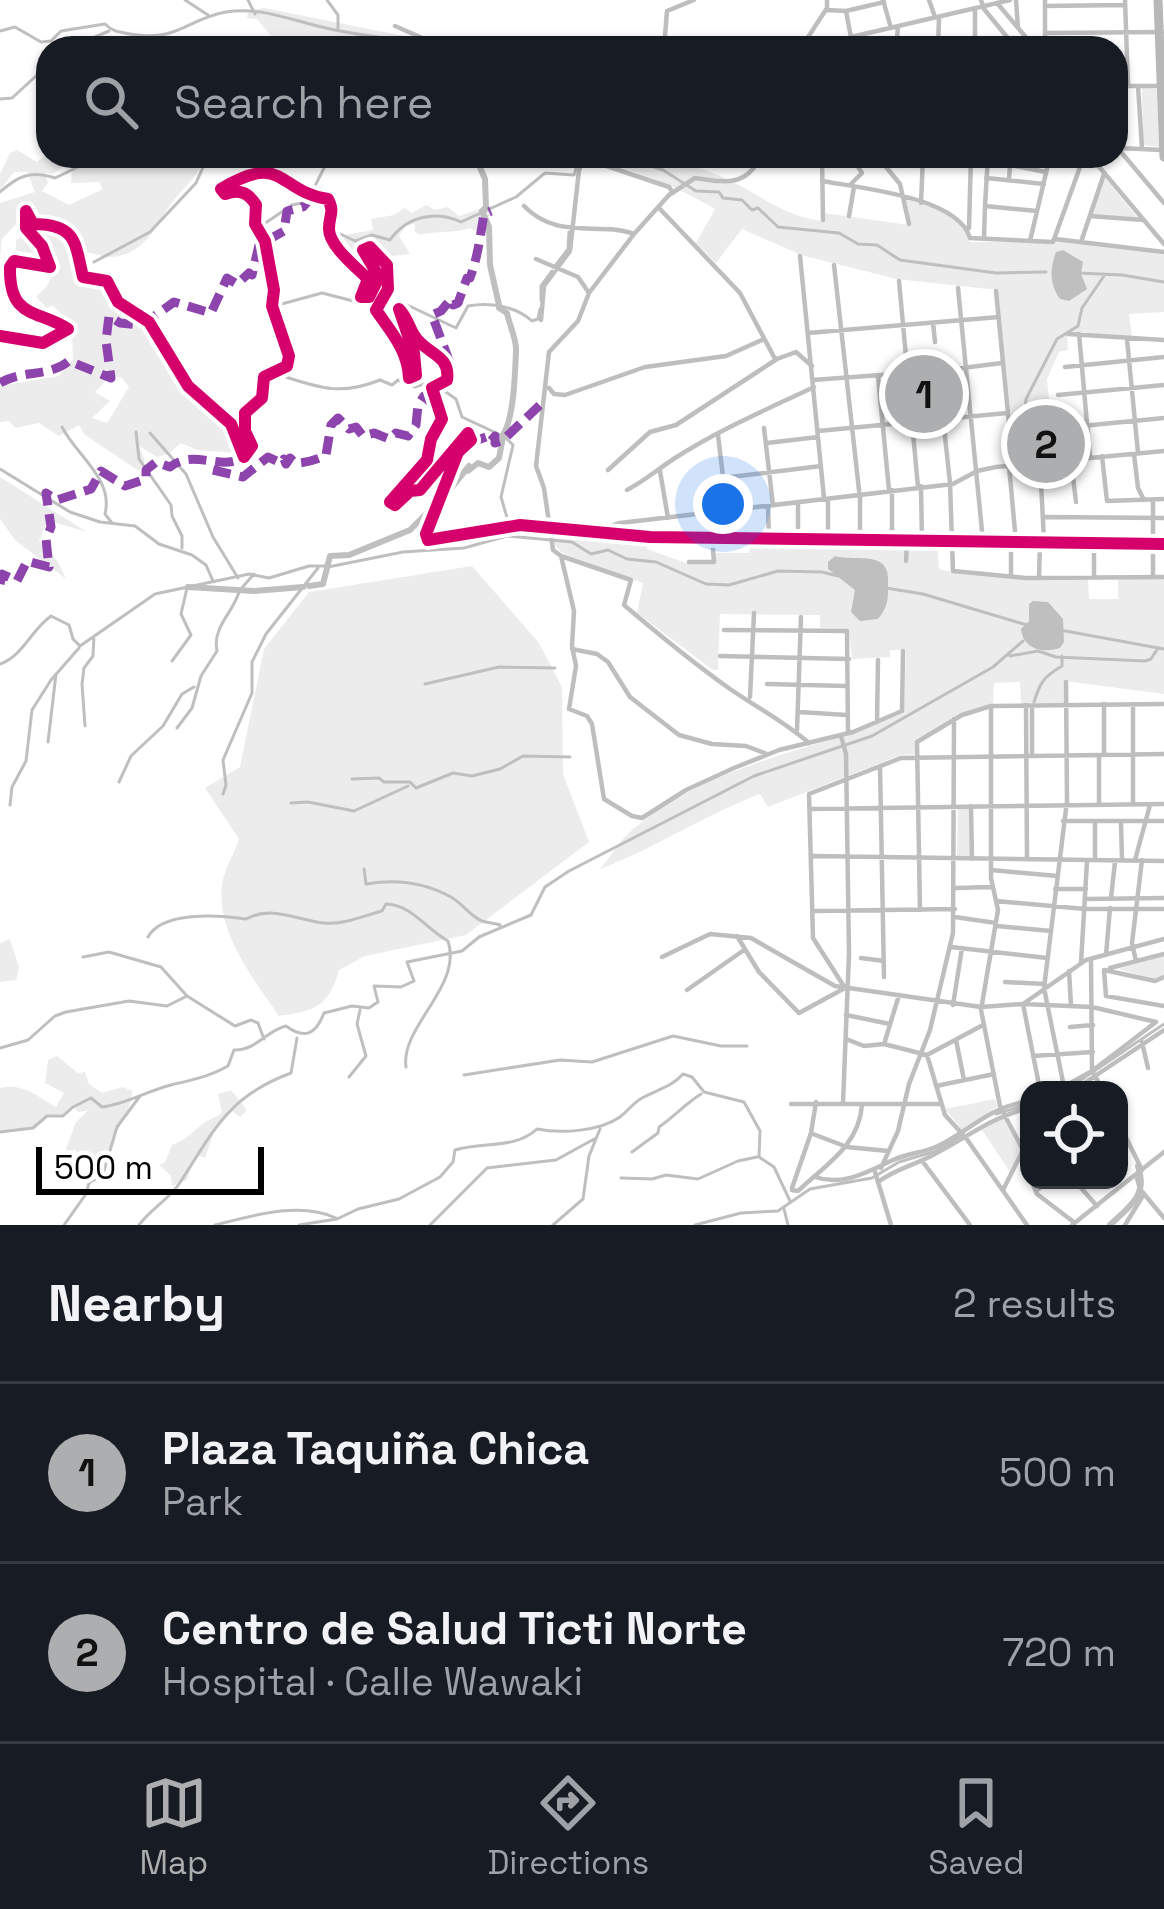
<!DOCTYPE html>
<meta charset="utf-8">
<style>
body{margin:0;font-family:"Space Grotesk",sans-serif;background:#242831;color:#f1f3f6}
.controls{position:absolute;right:36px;bottom:36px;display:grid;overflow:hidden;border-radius:24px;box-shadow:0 3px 9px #0004}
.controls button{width:108px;height:108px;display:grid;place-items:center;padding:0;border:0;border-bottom:3px solid #363941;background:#171b24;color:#f1f3f6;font:60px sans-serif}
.scale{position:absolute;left:36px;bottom:30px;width:228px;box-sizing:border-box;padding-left:12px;border:6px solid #000;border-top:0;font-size:33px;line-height:42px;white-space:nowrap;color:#000;-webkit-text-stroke:9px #fff;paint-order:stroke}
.you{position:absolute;left:723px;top:504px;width:42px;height:42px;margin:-30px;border:9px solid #fff;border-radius:50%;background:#1a73e8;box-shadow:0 0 0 18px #1a73e833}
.badge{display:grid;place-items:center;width:78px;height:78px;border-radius:50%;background:#adaeaf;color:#111;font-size:39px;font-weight:700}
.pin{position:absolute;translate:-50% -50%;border:6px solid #fff;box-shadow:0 3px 12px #0006}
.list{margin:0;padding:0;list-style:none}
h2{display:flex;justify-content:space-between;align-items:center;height:156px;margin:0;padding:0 48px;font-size:51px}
h2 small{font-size:39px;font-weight:400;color:#9ea1a6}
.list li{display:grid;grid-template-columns:78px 1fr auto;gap:36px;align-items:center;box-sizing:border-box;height:180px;padding:0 48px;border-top:3px solid #363941}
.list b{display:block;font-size:45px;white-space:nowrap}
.list p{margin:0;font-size:39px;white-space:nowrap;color:#9ea1a6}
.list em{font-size:39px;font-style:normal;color:#9ea1a6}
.icon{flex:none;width:66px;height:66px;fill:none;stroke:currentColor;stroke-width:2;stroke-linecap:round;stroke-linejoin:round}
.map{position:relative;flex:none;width:1164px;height:1225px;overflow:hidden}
.search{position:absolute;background:#171b24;box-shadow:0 3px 9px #0004;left:36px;right:36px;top:36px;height:132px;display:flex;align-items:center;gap:30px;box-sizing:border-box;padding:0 42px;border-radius:36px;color:#9ea1a6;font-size:45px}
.sheet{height:516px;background:#171b24}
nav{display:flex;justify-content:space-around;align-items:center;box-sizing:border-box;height:168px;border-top:3px solid #363941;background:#171b24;font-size:33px;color:#9ea1a6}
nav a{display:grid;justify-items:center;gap:6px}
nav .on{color:#adaeaf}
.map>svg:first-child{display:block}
.green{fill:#ececec;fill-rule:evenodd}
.water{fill:#bfbfbf}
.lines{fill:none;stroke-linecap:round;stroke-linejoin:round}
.stream{stroke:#bfbfbf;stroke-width:3}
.canal{stroke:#bfbfbf;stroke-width:6}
.street{stroke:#bebebe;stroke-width:4.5}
.secondary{stroke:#b8b8b8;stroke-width:9}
.quiet{stroke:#8e44ad;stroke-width:9;stroke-dasharray:18 9;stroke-linecap:butt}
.cycleway-casing{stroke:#fff;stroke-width:20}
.cycleway{stroke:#d6006c;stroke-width:12}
</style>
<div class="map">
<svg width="1164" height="1225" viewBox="0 0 1164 1225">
<rect width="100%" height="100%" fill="#fff"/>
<path class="green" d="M264,8L409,37L435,48H344L270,35L257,19L247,18L248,11Z
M1142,87L1157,89L1159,147L1143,145Z
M17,150L37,162L48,153V156H206C199,173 190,182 178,195C158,218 148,257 109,257C99,257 93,251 81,253L86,279L103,283L147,326L192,393L230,426L236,453L197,450L181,443L168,454L157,457L139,446L145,461L139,471L85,435L79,425L59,436L39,423L15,428L9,421L0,422V386L59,376L73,359L72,324L52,305L47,308L36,297L47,286L56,266C47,246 31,257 16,250V241L21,237L33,243L20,220L2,239L0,256V203L35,192L27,172H14L0,190V174L10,153ZM66,164L72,168L71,183L99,182L103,189L69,205L42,191L48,183L45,173L53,174ZM111,375L122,378L129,387L107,423L92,418L110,401L95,392Z
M590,156C636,156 677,157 720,176C756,191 783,217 823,221L824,213L909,225L905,199C931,207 960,214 970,242L1059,241L1164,253V312L1129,314L1132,337L1067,333L1068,350L1059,352L1047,379L1052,434L1038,435V427H1031L1034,462L1016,463L997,290L897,279L801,255L742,229L716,263L696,243L715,209C676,186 637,171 593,160Z
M1104,177L1138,218L1092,214Z
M426,205L435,210L448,207L459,216L492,205L486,227L475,231L470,228C452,234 438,230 420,235L415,232V224L406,225L399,236L410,254L393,256L389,274L357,256L344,239L345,235L373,230L371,219L394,215L405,208L412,213Z
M936,368L940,418L913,420L909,371Z
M0,477L87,532L53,522L45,526L39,541L58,562L66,579L15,540L0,519Z
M553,528L590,536L647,540V549L686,563L716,564L715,553H749L750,540L937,542L939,569L954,573L1088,579L1089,599H1118V579H1164V694L1065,681L1064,703L1021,704L1020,682L994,683L993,704L971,710L916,740L915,754L901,755L768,807L760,794C704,815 656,848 600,869C610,857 619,842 630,832C708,763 813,752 904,713L906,650H890V657L852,659L849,629L820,628V615L720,614L718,670H713L637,613L643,583L562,553L554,544Z
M472,566L539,643L562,687L563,774L589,842L466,935L365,956L339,970C329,1007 314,1011 279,1016C254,980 216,932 222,885C224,870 234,854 239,839L205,788L240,767L264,649L309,592Z
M958,807H970L971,857L957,856Z
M10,939L19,968L16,980L0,982V943Z
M1164,955V975L1157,980L1118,969Z
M57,1056L78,1073L85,1072L89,1084L102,1093L123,1087L132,1091C132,1111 116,1129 109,1149L77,1164L66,1149L76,1122L89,1110L79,1112L72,1107L63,1116H47L33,1128L0,1132V1088C23,1082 38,1097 56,1107L64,1093L45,1083L48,1060Z
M231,1090L247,1110L240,1117L232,1111L214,1132L205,1158L196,1154L187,1180L172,1186L171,1176L159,1165L165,1162L172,1145C189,1139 194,1129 207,1121C212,1118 218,1116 222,1113L218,1094Z
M995,1099L997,1107L962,1130L945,1109Z
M1004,1117L1021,1149L1010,1172L982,1130Z"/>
<path class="water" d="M1063,250L1083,262L1081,274L1087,289L1069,301L1060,299C1049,284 1050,268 1056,252Z
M835,556C856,562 890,549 888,582C888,598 889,606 878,619L860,621L851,612L855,590L828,569V562Z
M1033,601L1048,602L1063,619L1064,642L1060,648C1041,654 1023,648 1021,629L1029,621V604Z"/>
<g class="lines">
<path class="stream" d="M185,0L208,15
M248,0L255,14
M327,0L338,15V30
M0,31L15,27L41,42L51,41L61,31L105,24C113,32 119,32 130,34C180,42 186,19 226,12C260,6 293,21 326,28C358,36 394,37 426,48
M69,48L109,31
M0,99L12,98L48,65
M622,156L663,170L696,191L719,192L723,198L742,200L752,210L758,208L778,227L839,233L858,244L877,245L900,260L996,273L1046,272
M0,192C18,176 31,170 55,178L101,156
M261,226L292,205L307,202L330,156
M334,231L355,241L372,235L390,240C407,216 436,210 461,222L516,197L545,173L574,175L580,156
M94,262L150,232L196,183L208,156
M555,266L568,249L569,232
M1078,273L1122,275L1164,282
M541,300V286L552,271
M278,305L322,293L373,306
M382,306L403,303L456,328L468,306C490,302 515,306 532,321L538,319L540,309
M286,377C322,389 343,395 380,380L392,385L398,380L415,387L426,383L430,387
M440,388L456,399L462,417L505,437L513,445L501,497L508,521
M62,427C76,455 114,479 105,514L112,523
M136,432L139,459L171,505L172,516L182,536V548
M150,433L186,474L213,537L238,578
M1015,462L1020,456L1026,399L1057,339L1078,326L1082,308L1104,276
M0,469L70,512L100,522L135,526L159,544L192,555L206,565L213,581
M328,567L403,552L464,548L507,536L572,542L591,554L608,550L627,559L656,562L706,584L729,585L778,571L822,572L842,577
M886,588L923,594L1027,625
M240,590L254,574
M1060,630L1164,649
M1010,656L1038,651L1056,657L1145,661L1151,659L1158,648
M172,661L191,635L181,614L187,588
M0,664C23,656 31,630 51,616L69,625L73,639L80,646L155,594L249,574L269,578L309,566H325
M425,684L499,667L555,668
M1034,702C1040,683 1043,677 1062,666V656
M85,726L82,684L84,668L93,656L94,636
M177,728L192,708L201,676L217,651C212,627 233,613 239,592
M48,742L56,674
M352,779L379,778L384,782H410L416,788L453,773L472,776L500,769L523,756L570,757
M119,782L131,756L163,726L182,694L194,687
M223,794L226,785L223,760L252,693V662L266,634L318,568
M291,803L308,802L354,811L408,786
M10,805L12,787L26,761L32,710L51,680L79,648
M364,869L366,884C394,879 424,882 451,897C462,903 470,916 482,921C488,923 495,923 500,925
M148,937C162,911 218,915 246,919C272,905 297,920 324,923C343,925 363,916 382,911L386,904C412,905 425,928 448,941C463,986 400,1027 406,1067
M83,957L109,952L161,967L187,996L235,1026L251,1020L258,1023L264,1039
M0,1048L28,1040L55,1016L66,1012L129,1001L167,1006L185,997
M464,1075L560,1060L592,1062L673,1036L721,1046H747
M349,1077L366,1056L357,1024L360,1010
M1066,1090L1164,1024
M996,1114L1029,1104
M0,1132L33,1128L47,1116H63L73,1107L91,1098L102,1107C126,1104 147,1091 171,1085C191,1080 209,1077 228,1066L234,1050C256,1051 267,1030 286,1026C305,1040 316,1034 324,1013L352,1006L369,1008L378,1002L374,986L401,987L414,981L407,962L462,951L479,937L531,915L545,887L569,871L754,776L872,736L993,667L1023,641
M632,1152L658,1133L659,1127C675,1116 685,1104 701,1094
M621,1178L652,1179L666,1175L698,1179L738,1161L757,1157
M784,1209L788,1225
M64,1225L86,1194L89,1183L103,1174L117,1127L140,1096
M139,1225C151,1209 168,1200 179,1184C213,1133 226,1097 291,1073L297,1038
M215,1225C251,1216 299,1201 336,1218
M299,1225L337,1219L358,1209L399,1199L440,1177L453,1162L455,1150C483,1141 514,1150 537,1129C562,1134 600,1131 620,1117C628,1111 633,1103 642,1098C656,1090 672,1087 683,1074L692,1077L704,1092L744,1102L760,1131L759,1157L774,1167L790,1201
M430,1225L487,1168L556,1160L596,1138
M553,1225L583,1199L589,1156L600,1129
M695,1225L741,1213L778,1211L810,1189L872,1178L899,1162L936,1151L963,1134"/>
<path class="canal" d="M475,156L485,179L486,207L482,211
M483,213L489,227L490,265L499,305
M499,308L507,313C509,324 517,340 516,351C515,374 514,418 503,435
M444,497L469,466L468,471L478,463L489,467L499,458L503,437
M309,586L323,584L330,556L349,555L410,530L434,506
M188,587L254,591L303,587
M1110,1225C1131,1205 1148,1195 1138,1166"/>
<path class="street" d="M883,0L891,28
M929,0L935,17
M981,0L984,9L1016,48
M1016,0L1018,28
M1045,0V48
M1125,0L1128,86
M997,3L1035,48
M1045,6L1123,5
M826,10L846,11L884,2
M846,11L853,48
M395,26L445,48
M1045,33L1164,32
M851,37L1010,0
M664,48L667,11L694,0
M801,48L827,8V0
M896,48L898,27
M938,48L939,17
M975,48V9
M1116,86H1158
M1138,86L1142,148
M1116,146L1164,203
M1118,148L1163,150
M587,156L592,161L669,187L673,193
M761,156C746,188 724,182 695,178L669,195L634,234L589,293L578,321L549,352L536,466L544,488L553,550L561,556L574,611L572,646L576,666L569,709L587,716L592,724L604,799L632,816L642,818L686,790L734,768L779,750L853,732L902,711L903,651
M822,156L823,220
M851,156L862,173L851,184
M877,156L900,184L909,224
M988,156L985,206L1037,211
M1090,156L1164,244
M986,178L1044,184
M1009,180L1010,165L1046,172
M822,181C860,188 958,197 970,238L1053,242L1084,156
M921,203L923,156
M524,206C558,241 599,221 634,234
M660,209L740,293L774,357L777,359L796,352L812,366
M849,216L854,187
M1090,216L1143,220
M969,228L971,156
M984,237L985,207
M1055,239L1164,252
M1030,241L1050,156
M1081,242L1104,174
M800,256L824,498
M536,259L578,277L589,293
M834,265L860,499V539
M899,281L918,487
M958,288L983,541
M996,291L1013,464
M541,320L544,286L570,251L579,170L585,156
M933,323L935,342
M808,333L999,317
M1068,334L1164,340
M1079,334L1090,457
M1127,339L1138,453
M1002,363L938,371L950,483L953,571L1026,578L1164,577
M1065,367L1164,357
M878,376L889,490
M813,380L907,373
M549,388L554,394L565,395L645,367L726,356L764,339
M1058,395L1164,385
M764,428L773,505
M1061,428L1164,418
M1035,430L1038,460
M818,431L1007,413
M718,435L727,510
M767,443L818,437
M1134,454L1138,488L1144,500
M1102,456L1107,501L1164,499
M1071,460L1076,502
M1040,463L1044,541
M1009,466L1016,542
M608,470L650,432L676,425L777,359
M660,471L668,518
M722,478L821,466
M921,486L922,540
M627,490C646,480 658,469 675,458C718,430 768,409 814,387
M892,490V538
M768,507L769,537
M1045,517L1164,518
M597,530L620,523L953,484L977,471L996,467L1164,451
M798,538V502
M828,539V499
M1094,543V577
M1011,545V575
M561,556L631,580L624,605C658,634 692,662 730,689C756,707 784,721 809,743
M906,561L907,540
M689,562H714L710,513
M1153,577V500
M1039,578L1040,543
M724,630L847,631L848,733
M572,649L597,654L608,662L630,697L679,735L712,744L746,746L767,754
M720,656L849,659
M767,684L846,686
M750,697L754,613
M1104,704V755
M1133,704V804
M1026,705L1027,859
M991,706V878L998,910L981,1010L1000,1106
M799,712L847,715
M877,722L878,660
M797,730L801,617
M841,736L846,754L849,954L843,1103
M1032,755V707
M1099,755V803
M880,766L884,977
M971,806L972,859
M810,809L1164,804
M1063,821H1164
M1095,821V857
M1121,823L1122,860
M813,856L1164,861
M1135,860L1150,805
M991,870L1057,876
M956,888L992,887
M1055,889H1086
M1111,898L1115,862
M1086,899L1164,898
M996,901L1085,909H1164
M920,910L917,742L962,715L991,706L1164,704
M813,911L955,909
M955,917L996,923
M997,926L1051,931
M737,936L759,972L799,1013L845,988
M951,947L1047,958
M1106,955L1110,908
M662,957L710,934L751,938L835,986L981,1007L1023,1004L1086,960L1164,939
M861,958L884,961
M1091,959L1092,1071
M1136,961L1132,943L1142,860
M1081,963L1087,861
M1110,968L1164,954
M1104,970L1106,996L1164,1006
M1104,970L1155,981L1164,977
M1069,971L1071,1006
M1005,982L1045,984
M845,988L813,938L809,794L901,758L1164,754
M687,990L744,950
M1023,1004L1092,1007L1156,1022
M1023,1004L1040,1090
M953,1005L962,948
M846,1015L890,1024
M1070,1027L1093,1025
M846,1039L864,1046L884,1044L927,1055L983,1025
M956,1040L964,1080
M885,1041L899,995
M1142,1042L1148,1068
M927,1055L945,1115L966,1138L1027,1225
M1033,1056L1093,1052
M1092,1071L1103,1090
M936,1086L994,1074
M1064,1087L1044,988L1067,801L1066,682
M1058,1090L1092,1071L1156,1022
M1074,1090L1164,1030
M791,1104H940
M1004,1114L1023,1150
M1119,1123L1142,1170
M813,1134L847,1147L888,1151
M1021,1159L1029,1175
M923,1162L970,1225
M881,1168L898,1131L909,1084L930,1030L953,933L954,719
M875,1172L891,1225
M1136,1175L1140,1189L1164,1218
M815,1177C843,1187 869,1171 893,1160C908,1153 923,1153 938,1146C974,1128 987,1108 1029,1101
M1031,1180L1037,1194L1075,1223
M1074,1180L1097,1206
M878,1182C896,1169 912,1166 931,1156C965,1139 991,1117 1029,1108
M792,1188L811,1133L816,1102
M792,1190L798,1191C825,1165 859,1146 862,1105
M1003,1190L1023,1150L1029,1148
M1036,1191L1049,1180
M1072,1225L1164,1152
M1125,1225L1144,1194"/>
<path class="secondary" d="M1158,0L1164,157
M0,336L43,343L68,329C38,309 9,320 10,267L14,261L50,267L42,246L26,228V211L33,224C76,224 75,242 83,277L107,281L118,302L149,322L188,386L231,424L244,457L252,446L245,431V413L262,398L264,377L287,366L289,356L272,306L274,290L265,241L255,224L256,205C248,192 239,189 225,194L221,189C285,151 276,191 328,199C335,213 329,214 329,229C329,246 357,268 368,279L361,297H369L379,277L363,250L370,247L387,265L388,289L376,310C391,332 408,350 409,378L416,375L414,353L399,309C407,317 408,325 414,335C425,354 451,354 447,380L432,388L442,419L431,439L427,460L390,502L395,505L410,491L420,490L468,433L471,440L458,452L426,534L428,540L520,525L650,537L1164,544"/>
<path class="quiet" d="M450,363L432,315L441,311L451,299L453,305L458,303L467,278H470C478,256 480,237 484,214L491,211
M0,383C23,369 48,378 69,361L111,378L106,341L109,316L120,323L142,325L174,302L211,313L227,278L237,284L249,273L252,275L259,245L284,231L287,211L303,207L312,197
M469,443L489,436L491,441L495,436V443L503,440L542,403
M213,470L243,477L268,457L281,463L284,459L286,464L290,458L295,463C305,463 317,460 326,455L331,425L338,418L349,429L356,427L363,436L374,433L389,439L396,433L408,436L416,425L418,405L424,396L428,400L435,394
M0,584L2,574L17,581L27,561L49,567L46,539L51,527L46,493L57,500L91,489L101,471L125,486L146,479V470L156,462L170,467C195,448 220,472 244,457"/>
<g class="cycleway-casing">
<path id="cycleway" d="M0,336L43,343L68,329C38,309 9,320 10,267L14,261L50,267L42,246L26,228V211L33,224C76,224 75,242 83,277L107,281L118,302L149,322L188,386L231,424L244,457L252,446L245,431V413L262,398L264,377L287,366L289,356L272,306L274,290L265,241L255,224L256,205C248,192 239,189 225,194L221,189C285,151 276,191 328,199C335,213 329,214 329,229C329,246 357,268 368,279L361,297H369L379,277L363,250L370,247L387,265L388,289L376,310C391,332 408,350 409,378L416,375L414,353L399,309C407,317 408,325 414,335C425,354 451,354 447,380L432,388L442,419L431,439L427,460L390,502L395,505L410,491L420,490L468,433L471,440L458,452L426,534L428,540L520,525L650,537L1164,544"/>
</g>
<use href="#cycleway" class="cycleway"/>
</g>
</svg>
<div class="controls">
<button><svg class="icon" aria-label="locate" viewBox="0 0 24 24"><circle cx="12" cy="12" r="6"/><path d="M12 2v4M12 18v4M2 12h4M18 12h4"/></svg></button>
</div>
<div class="scale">500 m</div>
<div class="you"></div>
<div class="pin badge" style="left:924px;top:394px">1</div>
<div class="pin badge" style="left:1046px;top:444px">2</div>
<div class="search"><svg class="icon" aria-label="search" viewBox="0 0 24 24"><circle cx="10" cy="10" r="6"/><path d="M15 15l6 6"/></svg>Search here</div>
</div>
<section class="sheet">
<h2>Nearby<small>2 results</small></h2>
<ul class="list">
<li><span class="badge">1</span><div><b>Plaza Taquiña Chica</b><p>Park</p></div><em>500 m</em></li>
<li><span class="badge">2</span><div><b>Centro de Salud Ticti Norte</b><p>Hospital · Calle Wawaki</p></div><em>720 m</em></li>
</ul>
</section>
<nav>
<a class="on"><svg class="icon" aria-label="map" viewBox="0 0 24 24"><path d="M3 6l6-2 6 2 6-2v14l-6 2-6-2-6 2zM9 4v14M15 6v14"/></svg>Map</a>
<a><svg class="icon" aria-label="directions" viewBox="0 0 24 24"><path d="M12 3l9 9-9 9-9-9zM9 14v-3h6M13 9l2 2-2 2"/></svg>Directions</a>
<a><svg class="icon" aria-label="saved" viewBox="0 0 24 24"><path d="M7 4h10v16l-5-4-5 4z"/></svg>Saved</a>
</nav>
